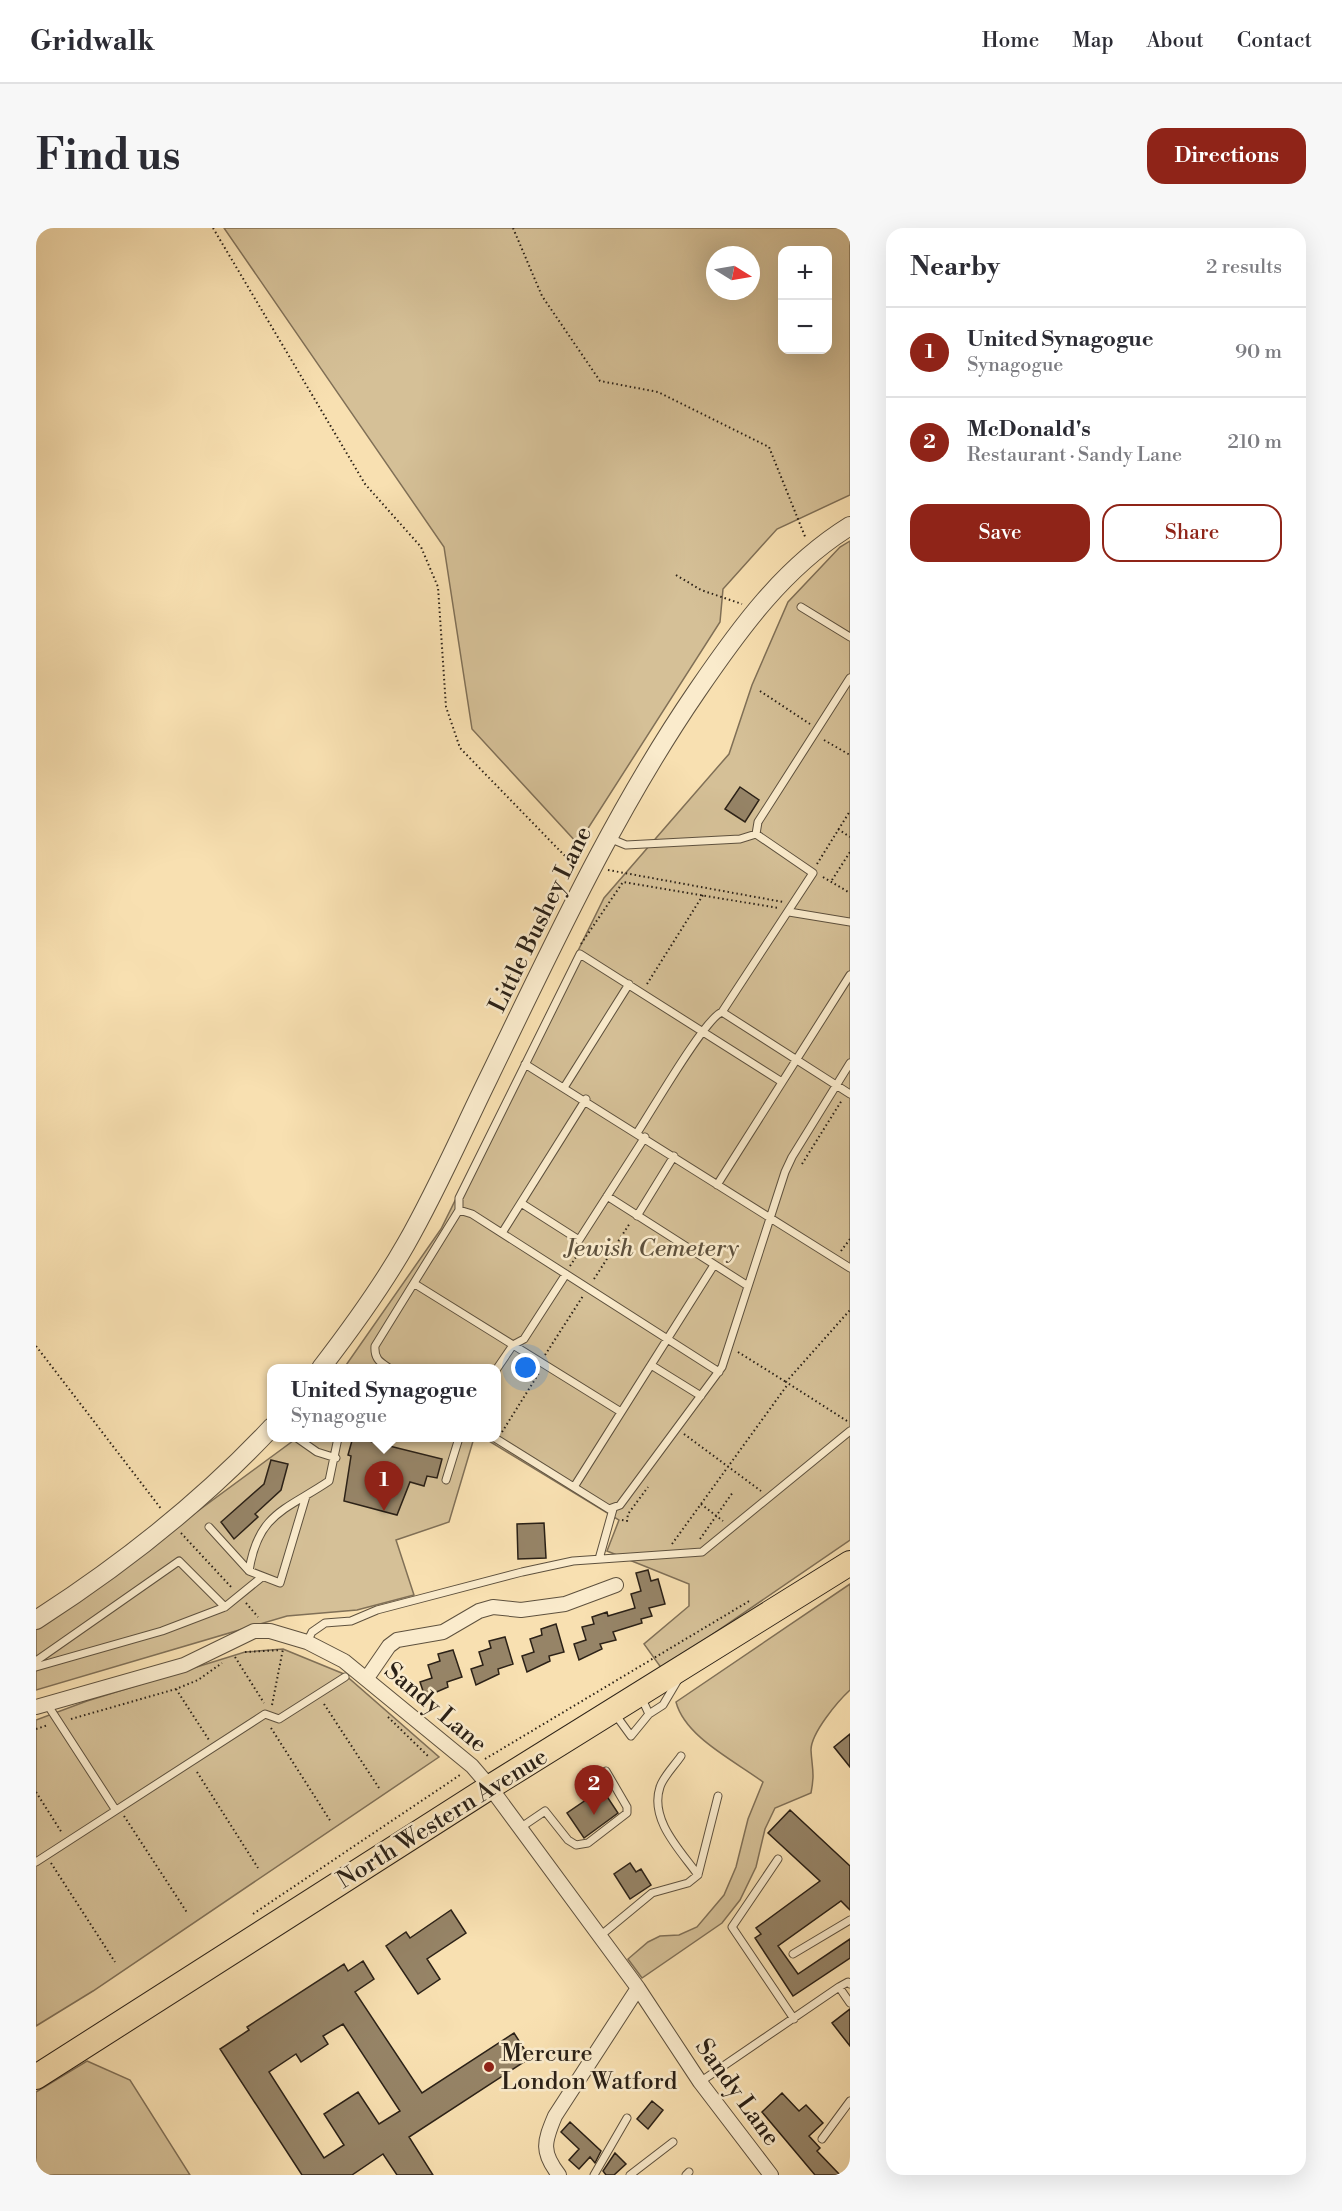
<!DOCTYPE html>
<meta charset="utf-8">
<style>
body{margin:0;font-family:"Libre Bodoni",serif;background:#f7f7f7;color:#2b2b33}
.controls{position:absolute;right:18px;top:18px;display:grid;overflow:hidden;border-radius:12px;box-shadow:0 6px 24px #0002}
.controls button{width:54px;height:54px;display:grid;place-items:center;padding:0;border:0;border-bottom:2px solid #e1e1e2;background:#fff;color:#2b2b33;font:30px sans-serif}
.compass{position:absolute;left:670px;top:18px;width:54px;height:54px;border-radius:50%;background:#fff;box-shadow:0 6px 24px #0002;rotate:101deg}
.you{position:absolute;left:490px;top:1140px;width:21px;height:21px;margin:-15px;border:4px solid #fff;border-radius:50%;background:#1a73e8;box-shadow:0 0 0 9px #1a73e833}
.badge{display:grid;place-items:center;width:39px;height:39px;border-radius:50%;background:#8f2418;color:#fff;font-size:20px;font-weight:700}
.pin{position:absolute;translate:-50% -50px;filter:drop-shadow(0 2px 3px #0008)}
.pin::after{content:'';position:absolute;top:32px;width:21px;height:18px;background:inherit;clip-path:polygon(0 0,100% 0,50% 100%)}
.popup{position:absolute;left:231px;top:1136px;width:234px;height:78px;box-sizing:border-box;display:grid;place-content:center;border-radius:12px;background:#fff;filter:drop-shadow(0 2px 4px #0005);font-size:20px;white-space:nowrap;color:#7c7c81}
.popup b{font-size:22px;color:#2b2b33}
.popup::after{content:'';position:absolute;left:50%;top:100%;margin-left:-12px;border:12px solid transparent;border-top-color:#fff}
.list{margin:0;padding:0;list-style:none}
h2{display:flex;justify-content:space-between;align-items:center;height:78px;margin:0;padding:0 24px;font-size:26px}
h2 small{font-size:20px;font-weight:400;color:#7c7c81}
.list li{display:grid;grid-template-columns:39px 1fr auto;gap:18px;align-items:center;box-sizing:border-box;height:90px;padding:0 24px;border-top:2px solid #e1e1e2}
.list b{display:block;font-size:22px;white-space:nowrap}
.list p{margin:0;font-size:20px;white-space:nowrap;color:#7c7c81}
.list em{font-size:20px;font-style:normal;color:#7c7c81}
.actions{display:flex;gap:12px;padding:18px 24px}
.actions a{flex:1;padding:14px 0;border:2px solid #8f2418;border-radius:18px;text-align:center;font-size:21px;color:#8f2418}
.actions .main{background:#8f2418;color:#fff}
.map{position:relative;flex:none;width:814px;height:1947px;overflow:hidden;border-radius:18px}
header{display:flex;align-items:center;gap:36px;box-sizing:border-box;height:84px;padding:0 30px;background:#fff;border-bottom:2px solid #e1e1e2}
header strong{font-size:28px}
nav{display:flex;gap:33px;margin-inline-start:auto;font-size:21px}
.intro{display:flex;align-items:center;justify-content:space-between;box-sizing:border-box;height:144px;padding:0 36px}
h1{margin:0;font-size:42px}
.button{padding:15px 27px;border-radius:18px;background:#8f2418;color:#fff;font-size:21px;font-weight:700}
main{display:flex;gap:36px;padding:0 36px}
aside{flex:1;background:#fff;border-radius:18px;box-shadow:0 6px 24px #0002}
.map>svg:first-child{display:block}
.green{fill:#d5c097;stroke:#807057;stroke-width:1.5;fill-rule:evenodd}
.building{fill:#968467;stroke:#2b2117;stroke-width:1.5;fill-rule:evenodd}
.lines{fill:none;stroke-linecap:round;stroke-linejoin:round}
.service-casing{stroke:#5e513e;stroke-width:9}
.minor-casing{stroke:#5e513e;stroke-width:16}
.tertiary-casing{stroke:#5e513e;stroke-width:20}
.trunk-casing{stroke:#2b2117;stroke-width:26}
.path{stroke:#2b2117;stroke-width:2;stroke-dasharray:1.5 3;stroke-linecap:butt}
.service{stroke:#faebcc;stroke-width:7}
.minor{stroke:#faebcc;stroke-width:14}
.tertiary{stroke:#faebcc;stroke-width:18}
.trunk{stroke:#f8e0b1;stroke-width:24}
.poi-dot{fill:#8f2418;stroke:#faebcc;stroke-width:2}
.labels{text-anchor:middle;stroke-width:5;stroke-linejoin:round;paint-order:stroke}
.street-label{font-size:24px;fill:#2b2117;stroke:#faebcc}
.park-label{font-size:24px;font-style:italic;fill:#5e513d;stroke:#faebcc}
.poi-label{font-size:24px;fill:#2b2117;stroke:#faebcc;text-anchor:start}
</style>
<header>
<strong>Gridwalk</strong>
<nav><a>Home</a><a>Map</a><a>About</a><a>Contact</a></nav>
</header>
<div class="intro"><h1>Find us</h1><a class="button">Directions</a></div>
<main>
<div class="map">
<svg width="814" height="1947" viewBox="0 0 814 1947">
<rect width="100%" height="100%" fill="#f8e0b1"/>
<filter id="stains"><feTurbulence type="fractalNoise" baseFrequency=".00333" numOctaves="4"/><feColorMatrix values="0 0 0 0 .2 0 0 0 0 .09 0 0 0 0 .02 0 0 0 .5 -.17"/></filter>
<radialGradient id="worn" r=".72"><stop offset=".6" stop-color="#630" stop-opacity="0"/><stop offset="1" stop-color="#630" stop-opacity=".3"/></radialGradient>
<path class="green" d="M188,0H814V267L741,301L687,361L684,394L542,616L436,501L408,319ZM746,22H792V122H746ZM679,27H715V63H679Z
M814,313V1312L626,1441L608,1416L653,1378V1356L571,1323L583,1292L448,1210H460V1140H308L405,1001L568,670L693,526L716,457L752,374L804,319Z
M261,1210H438L413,1294L360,1312L378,1367L321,1382L251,1388L0,1462V1402Z
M814,1356V1462C802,1473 775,1505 775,1522C776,1541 779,1544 775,1565L739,1580L729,1601L720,1639L704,1672L686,1695L606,1750L592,1731L612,1714L624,1708L643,1707L661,1699L688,1667L700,1639L712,1591L727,1554C699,1533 649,1509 640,1474Z
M247,1421L308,1446L403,1529L57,1763L0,1798V1492L51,1473L209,1424Z
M51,1833L94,1852L154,1947H0V1864Z"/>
<path class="building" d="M704,559L723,572L709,594L689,581Z
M317,1209L406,1231L401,1250L391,1248L388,1258L374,1254L361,1287L308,1273L315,1228L312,1227Z
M235,1232L252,1236L245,1262L219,1286L222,1289L198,1311L185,1294L228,1256Z
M508,1295L510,1330L482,1331L481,1296Z
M612,1342L615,1353L622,1351L629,1376L613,1380L616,1388L605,1391L606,1395L577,1404L580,1412L564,1416L566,1421L543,1432L538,1416L550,1412L546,1399L558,1396L556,1389L571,1384L572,1388L599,1380L595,1366L605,1363L600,1345Z
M520,1396L528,1424L513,1428L514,1433L491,1444L486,1428L498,1424L494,1411L506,1407L505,1401Z
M469,1409L477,1436L462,1441L463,1446L440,1457L435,1441L447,1437L443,1424L455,1420L453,1413Z
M417,1422L426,1449L411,1454L412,1459L389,1469L384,1454L396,1450L392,1437L404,1433L402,1426Z
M814,1506V1539L798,1519Z
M566,1561L582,1585L548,1610L531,1585Z
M754,1582L814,1638V1682L805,1673L742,1718L762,1746L814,1711V1730L757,1768L719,1710L725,1706L720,1700L784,1653L732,1605Z
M594,1635L600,1644L605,1641L615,1657L594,1671L578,1646Z
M415,1682L430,1705L391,1731L404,1751L382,1766L350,1718L370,1704L374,1710Z
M327,1733L338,1751L319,1764L386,1865L478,1805L494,1830L373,1909L397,1947H361L347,1926L316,1947H266L184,1821L213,1802L211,1799L308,1736L312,1743ZM307,1796L364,1883L343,1896L322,1864L288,1886L308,1917L288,1930L233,1844L260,1826L265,1834L292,1816L287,1808Z
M814,1781V1818L796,1795Z
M746,1865L763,1883L770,1877L787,1895L773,1908L784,1920L781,1923L804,1947H779L726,1884Z
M616,1873L627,1882L612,1901L601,1891Z
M534,1894L565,1923L559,1935L554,1929L543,1941L533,1932L543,1921L525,1904Z
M579,1925L590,1936L578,1947H570L567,1943Z"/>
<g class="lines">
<g class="service-casing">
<path id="service" d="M765,379L814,409
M720,606L722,594L814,450
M573,610L590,617L704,611L720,606L777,645L686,784C669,790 615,884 601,905
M753,684L814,694
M686,784L814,866
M489,836L814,1040
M529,858L593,756
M681,957L814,747
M571,968L712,1058
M485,975L543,1012L609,909
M423,982L436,986L683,1144
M601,988L638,928
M466,1005L550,871
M379,1056L585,1184
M615,1137L665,1168
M353,1140C344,1134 338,1131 339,1118L423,982V970L544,726L746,854
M460,1142L477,1117L488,1111L530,1046
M261,1210L281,1224L300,1230
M459,1210L573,1281L584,1277L686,1139L749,944L756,929L814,835
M410,1252L423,1210
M538,1259L678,1037
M270,1268L244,1355L213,1343C222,1285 250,1282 293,1253L302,1210
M173,1299L213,1343
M563,1331L577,1281
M271,1414L276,1404L289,1395L315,1393L341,1382L486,1344L537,1333L666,1324L814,1203
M0,1433L143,1333L189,1379
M0,1439L126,1403L189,1379L226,1349
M11,1476L79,1581
M579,1486L595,1508L613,1486L606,1471
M613,1486L627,1477L643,1450
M645,1528C639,1537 627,1549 624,1559C613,1592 645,1623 662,1647
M484,1600L509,1583L532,1612L540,1617L552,1615L591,1585V1579L570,1543
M742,1631L696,1699L758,1791
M0,1634L229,1486L243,1491L309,1449
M564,1708L616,1665L652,1655L662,1647L682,1568
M757,1726L814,1692
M803,1759L814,1775
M664,1854L803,1759L812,1754L814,1756
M786,1911L814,1873
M558,1947L591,1890
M594,1947L637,1914
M650,1947L653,1944"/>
</g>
<g class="minor-casing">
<path id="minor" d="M331,1450L353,1418L361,1412L407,1404L443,1383L457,1379L485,1382L529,1376L580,1357
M0,1479L148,1437L218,1403H234L271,1414L308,1433L436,1538L454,1559L602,1760L664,1854L735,1947
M523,1947C505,1924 508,1914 519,1888L602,1760"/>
</g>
<g class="tertiary-casing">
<path id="tertiary" d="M285,1140C315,1101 345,1060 370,1016C401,962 426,904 453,849C517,717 578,584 661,463C704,400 748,339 814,298
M0,1392C87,1336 165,1275 236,1199"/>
</g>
<g class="trunk-casing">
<path id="trunk" d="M0,1849L454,1559L814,1335"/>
</g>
<path class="path" d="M177,0L329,256L385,319L402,359L410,479L424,520L528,627L541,633
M477,0L506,68L564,153L622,164L733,219L770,311
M640,347L665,362L706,376
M724,463L774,496
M788,512L814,527
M802,601L814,609
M781,636L814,583
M572,642L747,674
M787,649L814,665
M796,652L814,624
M545,716L587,654L742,680
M611,756L667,667
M766,936L806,872
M805,1023L814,1011
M534,1038L544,1023
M558,1051L594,995
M0,1118L126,1282
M702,1124L750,1154
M509,1127L547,1068
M811,1193L750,1154L814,1082
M466,1204L503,1145
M648,1206L725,1263
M665,1276L687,1293
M586,1292L591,1293L592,1286L612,1259
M145,1305L196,1360
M664,1311L697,1264
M636,1316L752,1156
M210,1375L222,1389
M209,1424L245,1422
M199,1429L228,1475
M140,1461L173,1512
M288,1476L343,1560
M236,1477L247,1421
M352,1489L393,1529
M35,1491L140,1461L162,1452L186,1435
M235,1500L295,1594
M0,1501L12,1497
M449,1531L715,1372
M161,1544L222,1640
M0,1564L26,1605
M88,1588L152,1686
M15,1635L79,1734
M217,1686L424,1547"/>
<use href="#service" class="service"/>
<use href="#minor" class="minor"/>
<use href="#tertiary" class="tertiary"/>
<use href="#trunk" class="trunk"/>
</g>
<circle class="poi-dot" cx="453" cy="1839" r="6"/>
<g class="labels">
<g class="street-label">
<text transform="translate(504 691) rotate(-64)" y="8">Little Bushey Lane</text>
<text transform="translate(400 1479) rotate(40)" y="8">Sandy Lane</text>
<text transform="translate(406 1590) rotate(-32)" y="8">North Western Avenue</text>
<text transform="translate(702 1864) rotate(54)" y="8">Sandy Lane</text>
</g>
<g class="park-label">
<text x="616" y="1028">Jewish Cemetery</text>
</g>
<g class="poi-label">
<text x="465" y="1833">Mercure<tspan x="465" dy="28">London Watford</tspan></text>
</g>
</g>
<rect width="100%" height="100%" filter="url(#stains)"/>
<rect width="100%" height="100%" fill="url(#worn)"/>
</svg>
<div class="controls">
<button>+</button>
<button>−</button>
</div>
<svg class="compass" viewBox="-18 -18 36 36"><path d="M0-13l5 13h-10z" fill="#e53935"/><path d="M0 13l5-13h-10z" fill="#7c7c81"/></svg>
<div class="you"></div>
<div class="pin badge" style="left:348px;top:1283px">1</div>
<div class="popup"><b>United Synagogue</b>Synagogue</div>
<div class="pin badge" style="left:558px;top:1587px">2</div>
</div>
<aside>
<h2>Nearby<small>2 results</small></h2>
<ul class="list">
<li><span class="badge">1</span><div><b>United Synagogue</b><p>Synagogue</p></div><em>90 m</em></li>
<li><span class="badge">2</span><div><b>McDonald's</b><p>Restaurant · Sandy Lane</p></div><em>210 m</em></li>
</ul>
<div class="actions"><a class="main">Save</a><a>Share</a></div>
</aside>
</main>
